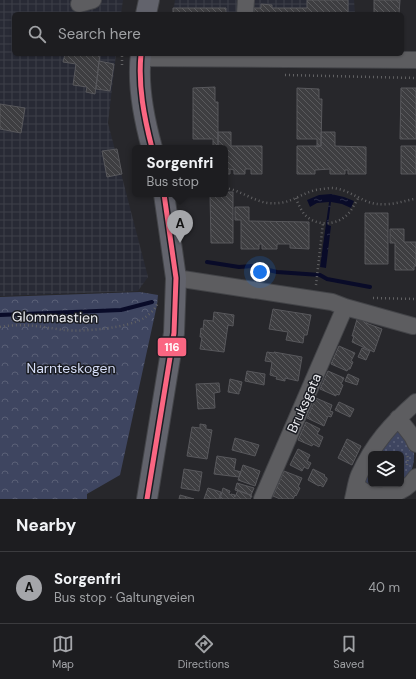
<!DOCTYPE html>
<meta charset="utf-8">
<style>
body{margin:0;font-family:"DM Sans",sans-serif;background:#252629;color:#f1f3f6}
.controls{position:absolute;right:12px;bottom:12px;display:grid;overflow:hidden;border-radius:6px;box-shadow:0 1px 3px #0004}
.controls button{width:36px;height:36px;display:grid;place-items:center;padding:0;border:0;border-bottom:1px solid #3b3b3e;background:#1d1d20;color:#f1f3f6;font:20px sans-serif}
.you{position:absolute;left:260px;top:272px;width:14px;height:14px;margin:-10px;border:3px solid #fff;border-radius:50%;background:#1a73e8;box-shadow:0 0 0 6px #1a73e833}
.badge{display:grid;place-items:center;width:26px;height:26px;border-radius:50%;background:#a5a6aa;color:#111;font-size:13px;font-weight:700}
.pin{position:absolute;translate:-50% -33px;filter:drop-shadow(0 1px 2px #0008)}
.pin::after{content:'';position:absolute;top:21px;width:14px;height:12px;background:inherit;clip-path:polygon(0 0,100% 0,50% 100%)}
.popup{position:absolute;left:132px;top:145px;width:96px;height:52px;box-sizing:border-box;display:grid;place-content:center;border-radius:6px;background:#1d1d20;filter:drop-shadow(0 1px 3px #0005);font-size:13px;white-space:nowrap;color:#a0a2a5}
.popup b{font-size:15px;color:#f1f3f6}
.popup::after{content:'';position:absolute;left:50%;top:100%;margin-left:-8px;border:8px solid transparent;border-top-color:#1d1d20}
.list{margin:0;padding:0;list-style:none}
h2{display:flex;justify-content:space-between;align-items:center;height:52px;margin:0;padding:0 16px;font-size:17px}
h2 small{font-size:13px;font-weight:400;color:#a0a2a5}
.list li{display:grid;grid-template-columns:26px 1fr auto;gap:12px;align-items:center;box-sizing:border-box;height:72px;padding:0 16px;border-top:1px solid #3b3b3e}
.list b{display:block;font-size:15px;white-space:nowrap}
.list p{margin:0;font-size:13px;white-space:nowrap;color:#a0a2a5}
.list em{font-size:13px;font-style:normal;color:#a0a2a5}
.icon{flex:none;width:22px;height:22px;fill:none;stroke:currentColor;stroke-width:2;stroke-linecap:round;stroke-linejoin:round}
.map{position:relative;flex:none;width:416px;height:499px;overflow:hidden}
.search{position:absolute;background:#1d1d20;box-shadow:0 1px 3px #0004;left:12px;right:12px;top:12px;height:44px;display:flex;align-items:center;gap:10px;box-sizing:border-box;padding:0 14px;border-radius:6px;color:#a0a2a5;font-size:15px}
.sheet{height:124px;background:#1d1d20}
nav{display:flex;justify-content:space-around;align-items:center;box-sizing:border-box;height:56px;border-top:1px solid #3b3b3e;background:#1d1d20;font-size:11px;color:#a0a2a5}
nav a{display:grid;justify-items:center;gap:2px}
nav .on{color:#a5a6aa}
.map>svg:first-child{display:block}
.industrial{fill:url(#industrial-grid)}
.grass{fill:url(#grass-dots)}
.forest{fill:url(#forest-crowns)}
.water{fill:url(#water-ripples)}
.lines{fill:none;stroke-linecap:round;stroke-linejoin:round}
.stream{stroke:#090b28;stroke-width:4}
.building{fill:url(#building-back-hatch);stroke:#58585c}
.minor-casing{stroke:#434448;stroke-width:18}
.major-casing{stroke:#434448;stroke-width:22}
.path{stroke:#626264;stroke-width:2.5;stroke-dasharray:1 3;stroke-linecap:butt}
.minor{stroke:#5d5d60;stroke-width:16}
.major{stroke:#62636c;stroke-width:20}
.bus-1-casing{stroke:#1b1d23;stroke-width:8}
.bus-1{stroke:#fa6682;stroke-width:5}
.labels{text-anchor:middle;stroke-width:3;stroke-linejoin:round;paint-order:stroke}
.street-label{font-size:14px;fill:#e9eaee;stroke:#1b1d23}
.park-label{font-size:14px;fill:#d5ddf7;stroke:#1b1d23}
.line-badge{stroke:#1b1d23;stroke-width:1.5}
.badge-label{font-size:11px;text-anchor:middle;font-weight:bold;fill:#fff}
</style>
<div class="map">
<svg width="416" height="499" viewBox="0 0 416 499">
<defs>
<pattern id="industrial-grid" width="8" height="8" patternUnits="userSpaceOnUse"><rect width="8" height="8" fill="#282a35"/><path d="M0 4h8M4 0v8" fill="none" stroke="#3d3f49"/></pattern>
<pattern id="grass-dots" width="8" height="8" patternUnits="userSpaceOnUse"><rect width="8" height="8" fill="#3e4560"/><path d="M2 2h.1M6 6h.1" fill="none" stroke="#5a6077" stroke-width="1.8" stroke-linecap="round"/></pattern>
<pattern id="forest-crowns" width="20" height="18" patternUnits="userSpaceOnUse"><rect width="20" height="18" fill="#3e4560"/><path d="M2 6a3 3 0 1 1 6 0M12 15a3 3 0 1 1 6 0" fill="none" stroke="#5a6077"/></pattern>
<pattern id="water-ripples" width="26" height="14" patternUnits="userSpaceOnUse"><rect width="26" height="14" fill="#090b28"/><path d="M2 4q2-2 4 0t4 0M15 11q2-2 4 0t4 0" fill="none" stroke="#2d2f48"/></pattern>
<pattern id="building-back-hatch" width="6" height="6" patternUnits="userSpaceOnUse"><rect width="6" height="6" fill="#3e3e41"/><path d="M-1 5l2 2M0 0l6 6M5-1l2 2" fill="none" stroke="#5a5a5d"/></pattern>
</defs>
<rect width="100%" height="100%" fill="#27272b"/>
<path class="industrial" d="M0,0H123L121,14H14V54H116L108,123L148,277L138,291L0,296Z
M175,0H354L355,14H173Z"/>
<path class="grass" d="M399,431C407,436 411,442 414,451C416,477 397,499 372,491C369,489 366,489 365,485C364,479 369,472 371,467V484H401V454H378C384,446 389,434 399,431Z"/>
<path class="forest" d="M140,292L158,295L157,305L120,475L87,494V499H0V297Z"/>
<path class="water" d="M331,194L344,197L354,201L351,208L342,204L331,202L328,225L331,226L326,268L320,267L329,202L317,203L310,207L307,200L319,195Z"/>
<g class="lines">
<path class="stream" d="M207,262L239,267L252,266L277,272L320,275L327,279L370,287
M0,315L121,310L152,302"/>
</g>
<path class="building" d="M307,0H348V14H254V8H261V4L272,5V8H307Z
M374,0H400L399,14H374Z
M173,8H226V14H173Z
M65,54H100L95,94L86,92L87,87L73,85L76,64L63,62Z
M99,61L114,64L110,91L96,89Z
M215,87V102H218V146H213V139H193V88Z
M297,88L319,89V99H322L321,146L317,147V139H297Z
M401,88H416V139H400Z
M0,104L25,108L21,133L0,129Z
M218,132H231V146H262V174H251V169H245V174H234V170L230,169V174H225V148H194V146H218Z
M321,132H335V146L366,147V174H348V170H345V174H330V169L315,170V174H297V146H321Z
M401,146H416V174H401Z
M117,149L122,174L107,177L102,151Z
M225,192H233V243H211L210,194H225Z
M235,207H249V221L309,222V249L290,248V244H277V249H262V244H259V249H241V220H235Z
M365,213H388V264H365Z
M390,229H404V242H416V266H414V270H395V243H390Z
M273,309L311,315L307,335H304L303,343L286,340L288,332L269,329Z
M214,312L234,315L233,326L228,325L224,352L200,349L202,337H200L201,328L203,329L204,320L213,321Z
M358,316L368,319L366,323L382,329L374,352L352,342L354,336H352Z
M339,346L355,353L351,361L353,362L350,369H348L347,371L331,364Z
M362,348L370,351L366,360L358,357Z
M267,352L274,353V352L302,357L298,381L285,378V381L276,379L277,377L270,375L272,362L265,361Z
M247,371L265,374L264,385L245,381Z
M328,371L344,378L341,384L343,385L339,395L336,394V396L320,389Z
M348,374L359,379L357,385L345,381Z
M230,379L242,382L240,391H239V394L228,392Z
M219,383L220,392L214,393L215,408L198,409L196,384Z
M316,398L332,405L330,411L333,412L331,417L328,416L324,426L307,418Z
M339,402L354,409L350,417L335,410Z
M306,422L320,429L317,434L323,437L319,447L313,444L312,446L298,440Z
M200,424L206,425V429L212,430L207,459L187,456L192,427L200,428Z
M235,438L259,445L255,456L232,450Z
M347,439L361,446L352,465L338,458Z
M298,449L310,455L307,461L311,463L308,469L304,467L302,471L290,465Z
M217,456L236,459L234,470L241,472L239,477L214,474Z
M243,465L260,471L255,486L238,480Z
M184,469L202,472L199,491L181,488Z
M313,469L325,475L324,476L327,478V480L323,487L320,485L319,486L308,480Z
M284,471L302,478L298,487L300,488L296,496L295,495L293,499H280L273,496Z
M237,483L254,488L251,495L235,490Z
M208,488L221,492L219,499H204Z
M223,488L230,491L229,494L231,495V494L235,495L234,496L235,497L238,490L252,496L250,499H220Z
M180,495L194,499H179Z"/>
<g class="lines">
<g class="minor-casing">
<path id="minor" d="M79,4L93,0
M245,14L246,0
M140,58L416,60
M176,278L332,302L345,307L413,326
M398,418L412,436L416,444
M356,486C360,488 363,491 367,493C385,499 406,493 416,477
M262,499L345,307
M353,499C355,491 356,482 359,475C373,444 391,424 416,402"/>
</g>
<g class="major-casing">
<path id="major" d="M146,14L149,0
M141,54C137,84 144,119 152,148
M147,499L174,333L176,278L164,194"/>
</g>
<path class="path" d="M122,65V54
M285,75L416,78
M225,188C240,190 253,201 268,203C288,205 295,197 312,191C318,189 324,189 330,188C349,188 360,202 377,204C384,205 393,204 401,202C406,201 411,199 416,199
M296,198C298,204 301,210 305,215C316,226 335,226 347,215C352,210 355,203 359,197
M316,285L323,223
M373,298L416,299
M0,327C16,324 33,325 49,328C54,328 60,330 65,330C83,332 128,328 144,318C149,315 156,309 158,302
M407,465L408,458L407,455"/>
<use href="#minor" class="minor"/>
<use href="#major" class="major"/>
<g class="bus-1-casing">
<path id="bus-1" d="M141,54C138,86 144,117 152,148
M147,499L174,333L176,278L164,194"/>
</g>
<use href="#bus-1" class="bus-1"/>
</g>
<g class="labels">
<g class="street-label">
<text transform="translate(55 317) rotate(1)" y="5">Glommastien</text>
<text transform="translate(304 403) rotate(-66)" y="5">Bruksgata</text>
</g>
<g class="park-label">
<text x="71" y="373">Narnteskogen</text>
</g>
</g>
<rect class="line-badge" x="157" y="337" width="30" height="20" rx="4" fill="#fa6682"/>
<g class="badge-label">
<text x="172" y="351">116</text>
</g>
</svg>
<div class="controls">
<button><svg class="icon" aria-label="layers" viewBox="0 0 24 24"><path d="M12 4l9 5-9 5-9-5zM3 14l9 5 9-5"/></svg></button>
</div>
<div class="you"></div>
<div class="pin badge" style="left:180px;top:243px">A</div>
<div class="popup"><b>Sorgenfri</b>Bus stop</div>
<div class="search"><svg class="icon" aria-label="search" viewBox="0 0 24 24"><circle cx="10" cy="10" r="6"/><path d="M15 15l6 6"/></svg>Search here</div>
</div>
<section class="sheet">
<h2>Nearby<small></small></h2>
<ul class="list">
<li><span class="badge">A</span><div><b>Sorgenfri</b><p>Bus stop · Galtungveien</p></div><em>40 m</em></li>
</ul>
</section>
<nav>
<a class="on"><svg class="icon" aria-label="map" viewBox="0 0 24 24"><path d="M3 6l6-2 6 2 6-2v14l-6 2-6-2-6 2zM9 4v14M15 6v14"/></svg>Map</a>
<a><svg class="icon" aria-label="directions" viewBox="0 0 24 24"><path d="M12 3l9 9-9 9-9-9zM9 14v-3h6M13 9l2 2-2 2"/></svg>Directions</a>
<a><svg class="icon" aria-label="saved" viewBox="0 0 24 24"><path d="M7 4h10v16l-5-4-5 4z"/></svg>Saved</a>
</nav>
